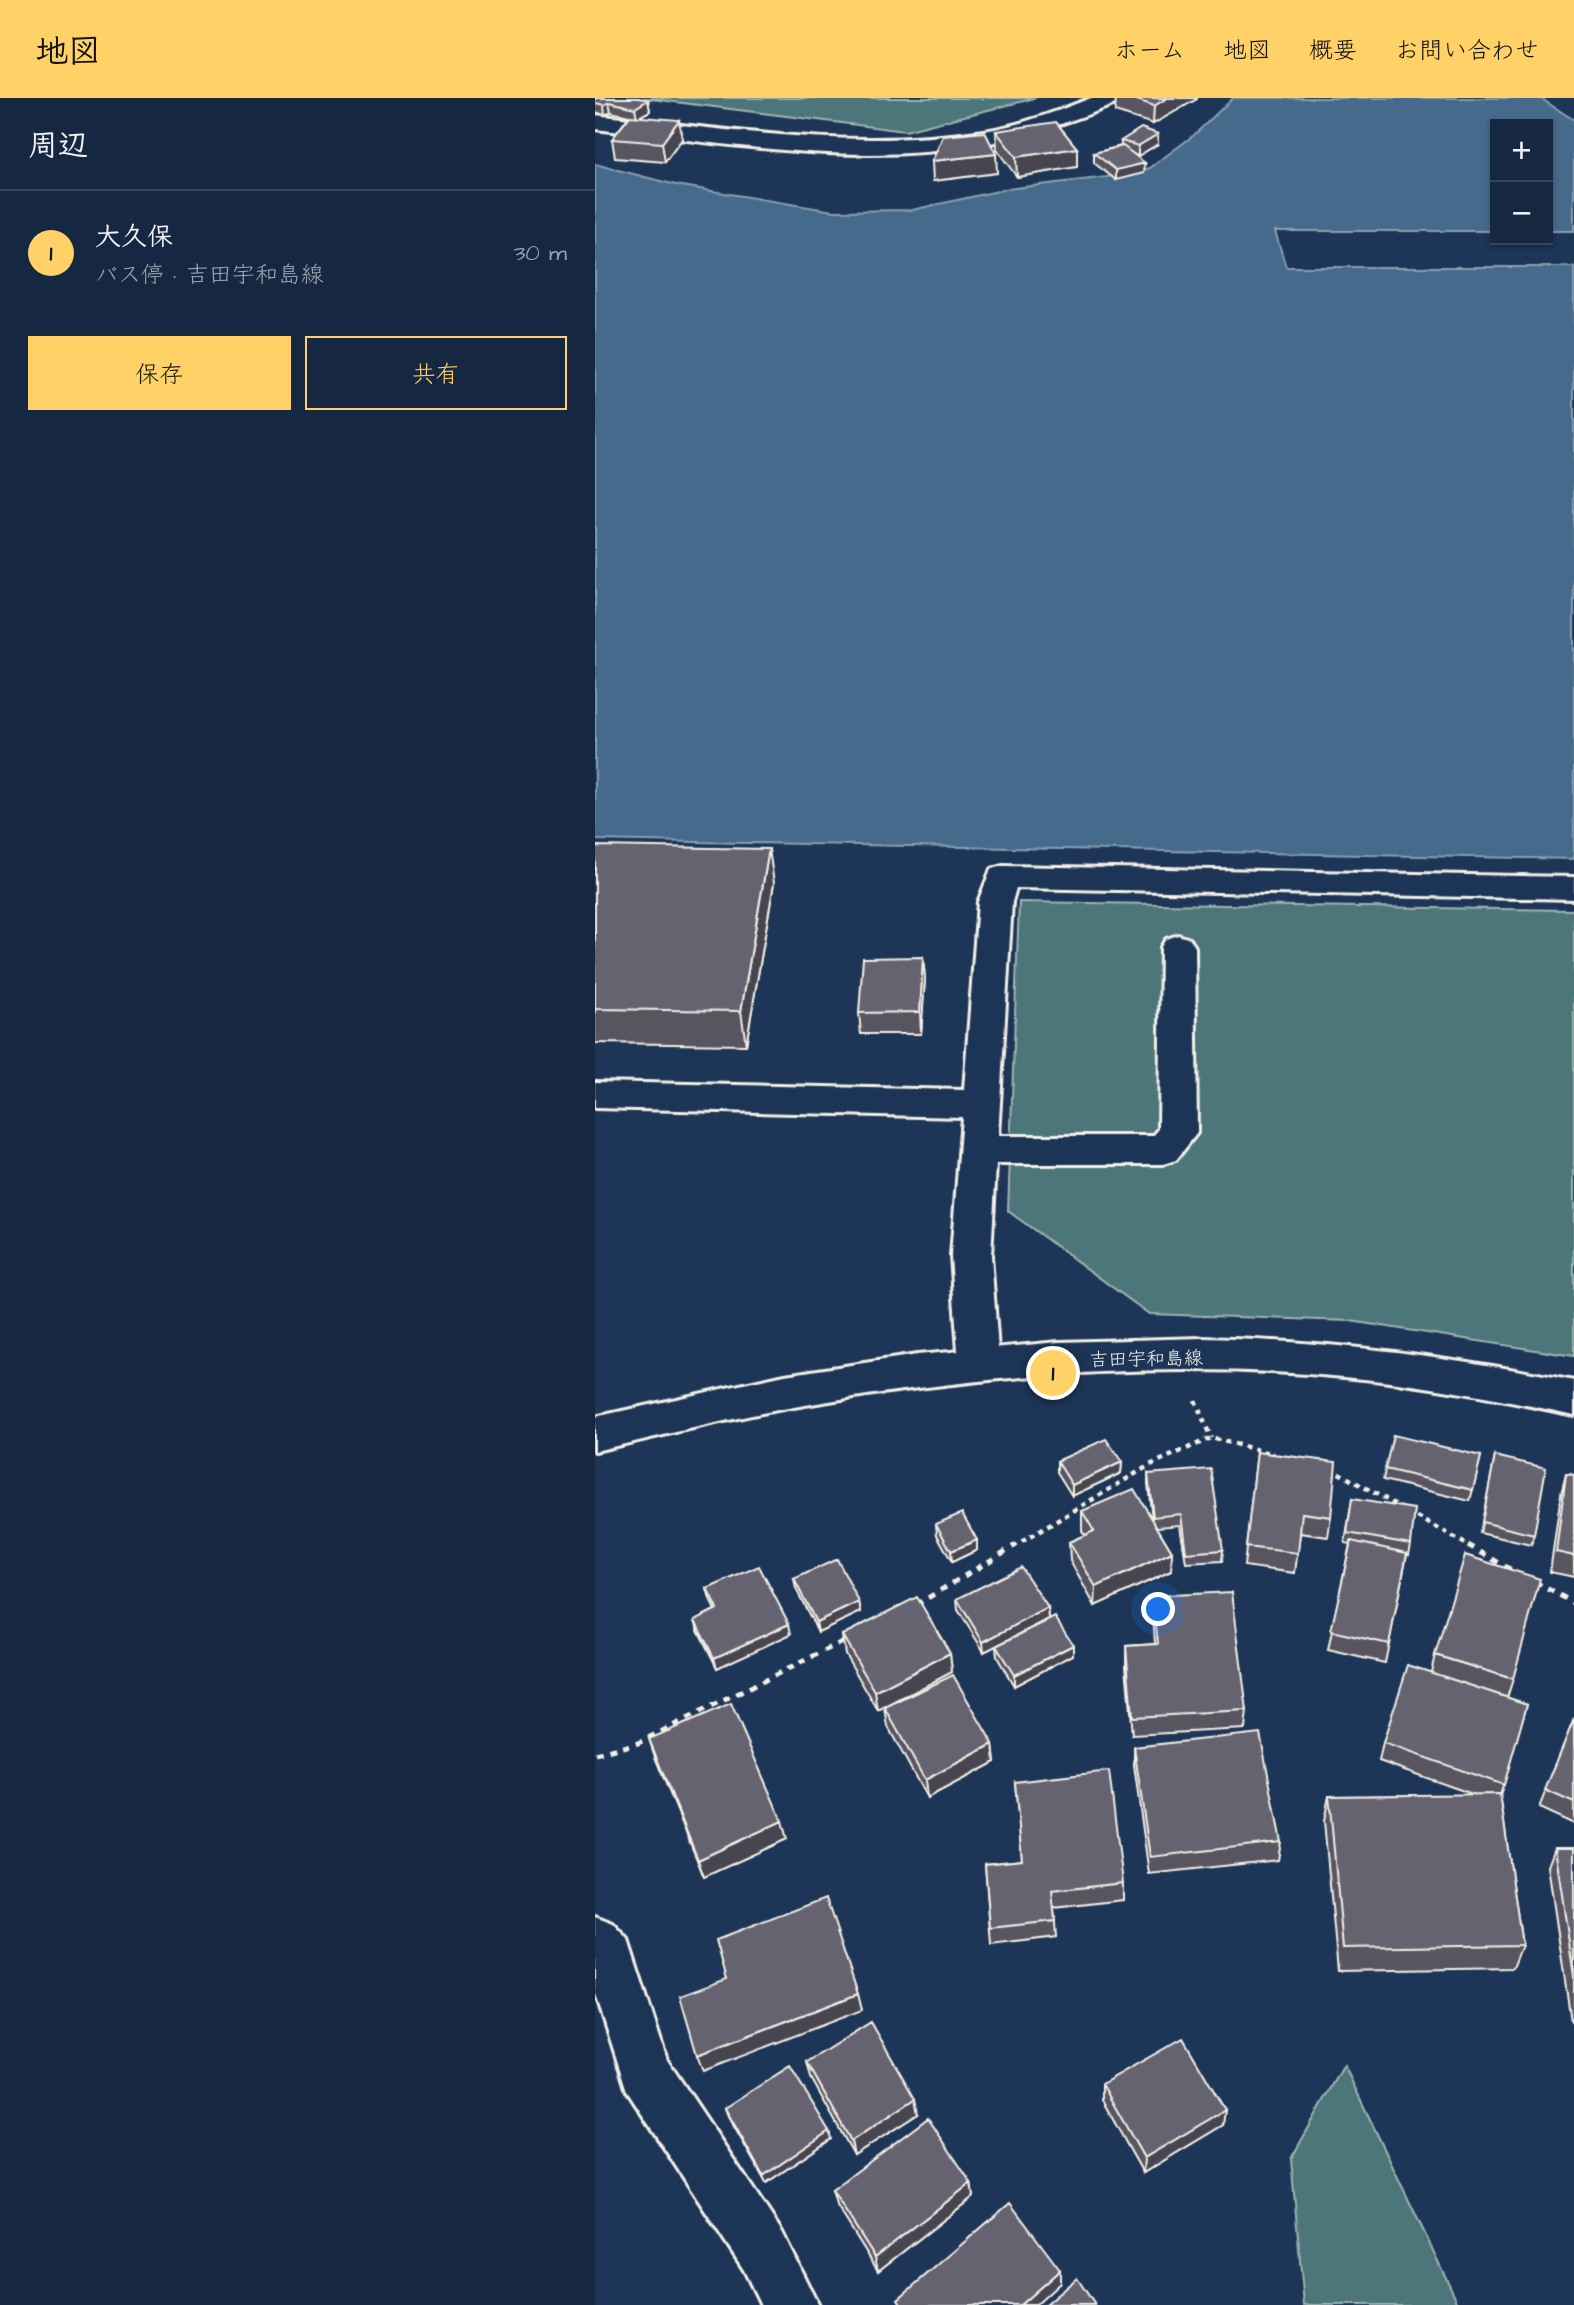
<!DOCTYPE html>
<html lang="ja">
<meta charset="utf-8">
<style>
body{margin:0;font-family:"Architects Daughter","Klee One",sans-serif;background:#1f3048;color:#f1f3f6}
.controls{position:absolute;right:21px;top:21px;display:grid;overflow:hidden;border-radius:0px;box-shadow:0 2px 5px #0004}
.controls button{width:63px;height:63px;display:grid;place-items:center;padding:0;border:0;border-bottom:2px solid #35445a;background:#162841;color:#f1f3f6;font:35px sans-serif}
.you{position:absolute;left:564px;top:1512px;width:24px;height:24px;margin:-18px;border:5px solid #fff;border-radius:50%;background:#1a73e8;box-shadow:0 0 0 10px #1a73e833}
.badge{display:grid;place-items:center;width:46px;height:46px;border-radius:50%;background:#ffd166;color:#111;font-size:23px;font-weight:700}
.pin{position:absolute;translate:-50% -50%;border:4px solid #fff;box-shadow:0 2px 7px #0006}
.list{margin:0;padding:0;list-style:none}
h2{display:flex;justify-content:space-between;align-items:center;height:91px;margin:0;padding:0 28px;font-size:30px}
h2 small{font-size:23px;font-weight:400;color:#9ea6b1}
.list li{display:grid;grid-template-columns:46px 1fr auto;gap:21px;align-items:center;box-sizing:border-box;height:126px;padding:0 28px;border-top:2px solid #35445a}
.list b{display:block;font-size:26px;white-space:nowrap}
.list p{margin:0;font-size:23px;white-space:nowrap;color:#9ea6b1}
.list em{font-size:23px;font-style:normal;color:#9ea6b1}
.actions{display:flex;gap:14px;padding:21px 28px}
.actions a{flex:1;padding:16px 0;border:2px solid #ffd166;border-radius:0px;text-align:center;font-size:24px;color:#ffd166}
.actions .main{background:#ffd166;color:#111}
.map{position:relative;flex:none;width:979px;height:2207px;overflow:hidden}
header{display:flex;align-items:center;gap:42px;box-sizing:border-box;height:98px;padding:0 35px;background:#ffd166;color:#111}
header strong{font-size:33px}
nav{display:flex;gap:38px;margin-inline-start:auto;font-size:24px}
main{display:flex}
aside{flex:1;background:#162841}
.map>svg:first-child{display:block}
.green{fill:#4e767a;stroke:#a1b4b1;stroke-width:2}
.water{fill:#446a8b;stroke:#8aa0b0;stroke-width:2}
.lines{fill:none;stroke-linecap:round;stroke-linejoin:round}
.minor-casing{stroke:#f4f1e8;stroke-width:6}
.major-casing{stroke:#f4f1e8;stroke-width:6}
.path-far1{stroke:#f4f1e8;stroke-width:4.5;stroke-dasharray:5 5;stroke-linecap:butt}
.path{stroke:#f4f1e8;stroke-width:5;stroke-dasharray:7 7;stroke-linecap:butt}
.minor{fill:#1d3557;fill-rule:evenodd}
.major{fill:#1d3557;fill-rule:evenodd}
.wall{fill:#585561;stroke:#f4f1e8;stroke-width:2}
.shaded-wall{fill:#47454f;stroke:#f4f1e8;stroke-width:2}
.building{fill:#666371;stroke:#f4f1e8;stroke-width:2}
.labels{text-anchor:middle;stroke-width:5;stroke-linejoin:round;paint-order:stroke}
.street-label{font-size:19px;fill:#f4f1e8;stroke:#1d3557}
</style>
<header>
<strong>地図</strong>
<nav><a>ホーム</a><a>地図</a><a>概要</a><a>お問い合わせ</a></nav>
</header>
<main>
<aside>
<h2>周辺<small></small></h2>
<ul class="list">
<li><span class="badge">1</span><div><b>大久保</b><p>バス停 · 吉田宇和島線</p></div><em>30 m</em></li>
</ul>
<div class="actions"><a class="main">保存</a><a>共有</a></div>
</aside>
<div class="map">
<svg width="979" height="2207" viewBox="0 0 979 2207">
<rect width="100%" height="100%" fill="#1d3557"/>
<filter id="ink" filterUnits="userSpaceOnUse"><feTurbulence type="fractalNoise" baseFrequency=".0143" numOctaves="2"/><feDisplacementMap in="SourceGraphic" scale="14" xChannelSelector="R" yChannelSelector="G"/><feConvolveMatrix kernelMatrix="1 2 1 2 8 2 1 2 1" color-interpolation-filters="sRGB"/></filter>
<g filter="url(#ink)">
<path class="green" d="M48,0H441L310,33Z
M424,804L979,812V1258L755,1223L554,1216L413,1113Z
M749,1967L864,2207H709L696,2061Z"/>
<path class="water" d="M638,0H945L979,22V133H953V26H900V133H680L691,169H979V761L0,742V66L81,87L238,113L317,112L412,91L512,79L555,70L599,37Z"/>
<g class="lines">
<g class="minor-casing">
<path id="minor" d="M496,0H526L523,5C480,22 437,37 391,46C263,70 128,45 0,31V17C129,31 260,53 389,33C426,27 461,14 496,0Z
M408,768L979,779V801L421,790L417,804L403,1038H558L564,1031L566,849L571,841L583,837L595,841L600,849L602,1035L581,1062L568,1066H401L396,1158L404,1266L398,1278L384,1282L370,1278L364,1266L356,1158L367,1019L0,1010V984L369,992L383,804L396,771Z
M0,1819L18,1826L33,1842L72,1962L187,2134L223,2207H166L149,2172L32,1993L0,1893Z"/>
</g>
<g class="major-casing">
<path id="major" d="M607,1240C734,1243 855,1258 979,1283V1317C903,1301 827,1286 749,1279C575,1263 395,1276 222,1305C147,1317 74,1336 0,1353V1319L190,1277L322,1257L464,1244Z"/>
</g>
<path class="path-far1" d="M600,1302L616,1340
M735,1370L876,1449
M418,1449L555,1367L616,1340L679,1356"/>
<path class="path" d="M873,1447L920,1474
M940,1484L979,1505
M321,1507L421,1447
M0,1656L43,1645L251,1542"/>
<use href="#minor" class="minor"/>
<use href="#major" class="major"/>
</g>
<path class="wall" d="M0,0L53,2L55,13L45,18L87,41L70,64L20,60L17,41L34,18L16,14L10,17L0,14Z
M521,0H602V1L558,26L520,14Z
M401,33L482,50V69L422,79L402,52Z
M563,36V46L543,58L540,57L549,75L521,82L499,65V55L526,48V43Z
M0,748L179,785L151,947L0,945Z
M328,859L330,881L326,936H266L264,915Z
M662,1354L736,1419L733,1439L705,1435L700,1475L649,1468Z
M886,1358L875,1403L788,1382L790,1371Z
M900,1358L939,1437L936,1447L885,1435Z
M462,1363L527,1364L526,1375L477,1398L462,1374Z
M553,1376L628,1452L627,1463L591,1465L585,1427L562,1429L577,1454L576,1473L500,1508L475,1463L474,1444L490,1437L487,1433V1413L557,1421L553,1386Z
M971,1376L979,1377V1479L955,1474L966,1396Z
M757,1401L816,1446L814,1457L812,1456L790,1565L733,1552L755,1446L750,1445Z
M341,1426L382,1442V1452L357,1464L342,1437Z
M199,1481L264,1504L266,1514L223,1534L201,1491Z
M112,1491L196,1536L122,1570L103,1532L100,1522L120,1512L115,1502Z
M558,1498L652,1613L650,1631L537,1637L531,1567V1548L560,1546L558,1518Z
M362,1501L453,1510L454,1521L389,1554L363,1512Z
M247,1537L355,1555L357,1574L283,1613L250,1556Z
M478,1547V1557L419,1588L402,1559L401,1548Z
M840,1557L918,1581L912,1600L932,1606L905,1698L927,1847L918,1870L743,1873L729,1723L734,1698L880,1697L784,1663L788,1645L836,1574Z
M290,1610L398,1646L400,1664L332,1700L293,1629Z
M979,1621V1726L944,1710Z
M54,1641L192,1741L109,1779L60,1659Z
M539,1649L686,1744L683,1762L554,1776L539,1667Z
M420,1684L528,1785V1802L459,1810L461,1839L396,1847L390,1766L427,1762Z
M960,1750H979V1923H976L953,1768Z
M212,1964L323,2016L259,2057L216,1980Z
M507,1986L628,2027L548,2075L507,2002Z
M130,2010L234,2033L236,2041L171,2085L133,2018Z
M376,2085L378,2099L283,2173L241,2106L237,2092Z"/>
<path class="shaded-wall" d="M572,0H602V1L558,26L559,8Z
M53,2L55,13L42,20L40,10Z
M14,4L16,14L10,17L9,7Z
M84,22L87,41L70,64L67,45Z
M563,36V46L543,58V48Z
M482,50V69L422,79L421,59Z
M401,56L402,75L338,83L337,63Z
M550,65L549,75L521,82V72Z
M174,751L179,785L151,947L146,913Z
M328,859L330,881L326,936L325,914Z
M527,1364L526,1375L477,1398V1387Z
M382,1442V1452L357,1464L356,1453Z
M577,1454L576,1473L500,1508L501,1489Z
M264,1504L266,1514L223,1534L221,1524Z
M453,1510L454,1521L389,1554L388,1544Z
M194,1526L196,1536L122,1570L119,1560Z
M478,1547V1557L419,1588V1577Z
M355,1555L357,1574L283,1613L280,1594Z
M398,1646L400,1664L332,1700L330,1682Z
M187,1723L192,1741L109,1779L103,1762Z
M263,1896L267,1912L108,1973L102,1957Z
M320,2001L323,2016L259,2057L256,2043Z
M630,2012L628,2027L548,2075L549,2060Z
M234,2033L236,2041L171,2085L168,2078Z
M376,2085L378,2099L283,2173L280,2159Z
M465,2172V2185L441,2207H425Z"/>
<path class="building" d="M0,0H44L53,2L40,10L14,4L9,7L0,5Z
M536,0H572L559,8Z
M35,18L84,22L67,45L17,41Z
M461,24L482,50L421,59L401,33Z
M546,30L563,36L543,48L526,43Z
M390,34L401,56L337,63L348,38Z
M528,48L550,65L521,72L499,55Z
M0,748L174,751L146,913L0,911Z
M328,859L325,914L264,915L268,860Z
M798,1337L886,1358L878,1392L790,1371Z
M511,1341L527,1364L477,1387L462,1363Z
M662,1354L741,1364L736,1419L707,1415L703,1455L651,1449Z
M900,1358L951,1370L939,1437L887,1424Z
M616,1371L628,1452L591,1455L586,1416L558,1419L553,1376Z
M971,1376L979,1377V1458L961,1454Z
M539,1391L577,1454L501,1489L474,1444L499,1433L487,1413Z
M757,1401L820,1411L816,1446L752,1435Z
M367,1415L382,1442L356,1453L341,1426Z
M756,1443L812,1455L794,1546L736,1533Z
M870,1457L945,1481L918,1581L840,1557Z
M242,1461L264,1504L221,1524L199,1481Z
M164,1468L194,1526L119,1560L100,1522L122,1511L112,1491Z
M426,1469L453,1510L388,1544L362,1501Z
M637,1494L652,1613L537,1619L531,1548L563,1546L558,1498Z
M322,1499L355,1555L280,1594L247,1537Z
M460,1519L478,1547L419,1577L401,1548Z
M813,1567L932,1606L909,1687L788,1645Z
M358,1577L398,1646L330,1682L290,1610Z
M136,1606L187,1723L103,1762L54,1641Z
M979,1621V1705L950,1692Z
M665,1635L686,1744L555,1759L539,1649Z
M514,1673L528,1785L457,1793L460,1823L395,1830L390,1766L427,1762L420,1684Z
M905,1696L927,1847L748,1850L734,1698Z
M960,1750H979V1878Z
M231,1800L263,1896L102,1957L85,1898L132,1881L121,1842Z
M276,1924L320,2001L256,2043L212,1964Z
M588,1940L630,2012L549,2060L507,1986Z
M195,1968L234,2033L168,2078L130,2010Z
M333,2020L376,2085L280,2159L237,2092Z
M415,2105L465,2172L425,2207H307L303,2201Z
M482,2180L500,2207H450Z"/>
</g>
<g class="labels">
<g class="street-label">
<text transform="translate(551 1260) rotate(-1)" y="7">吉田宇和島線</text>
</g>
</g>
</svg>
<div class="controls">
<button>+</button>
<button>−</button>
</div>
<div class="you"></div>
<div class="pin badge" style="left:458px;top:1275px">1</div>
</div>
</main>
